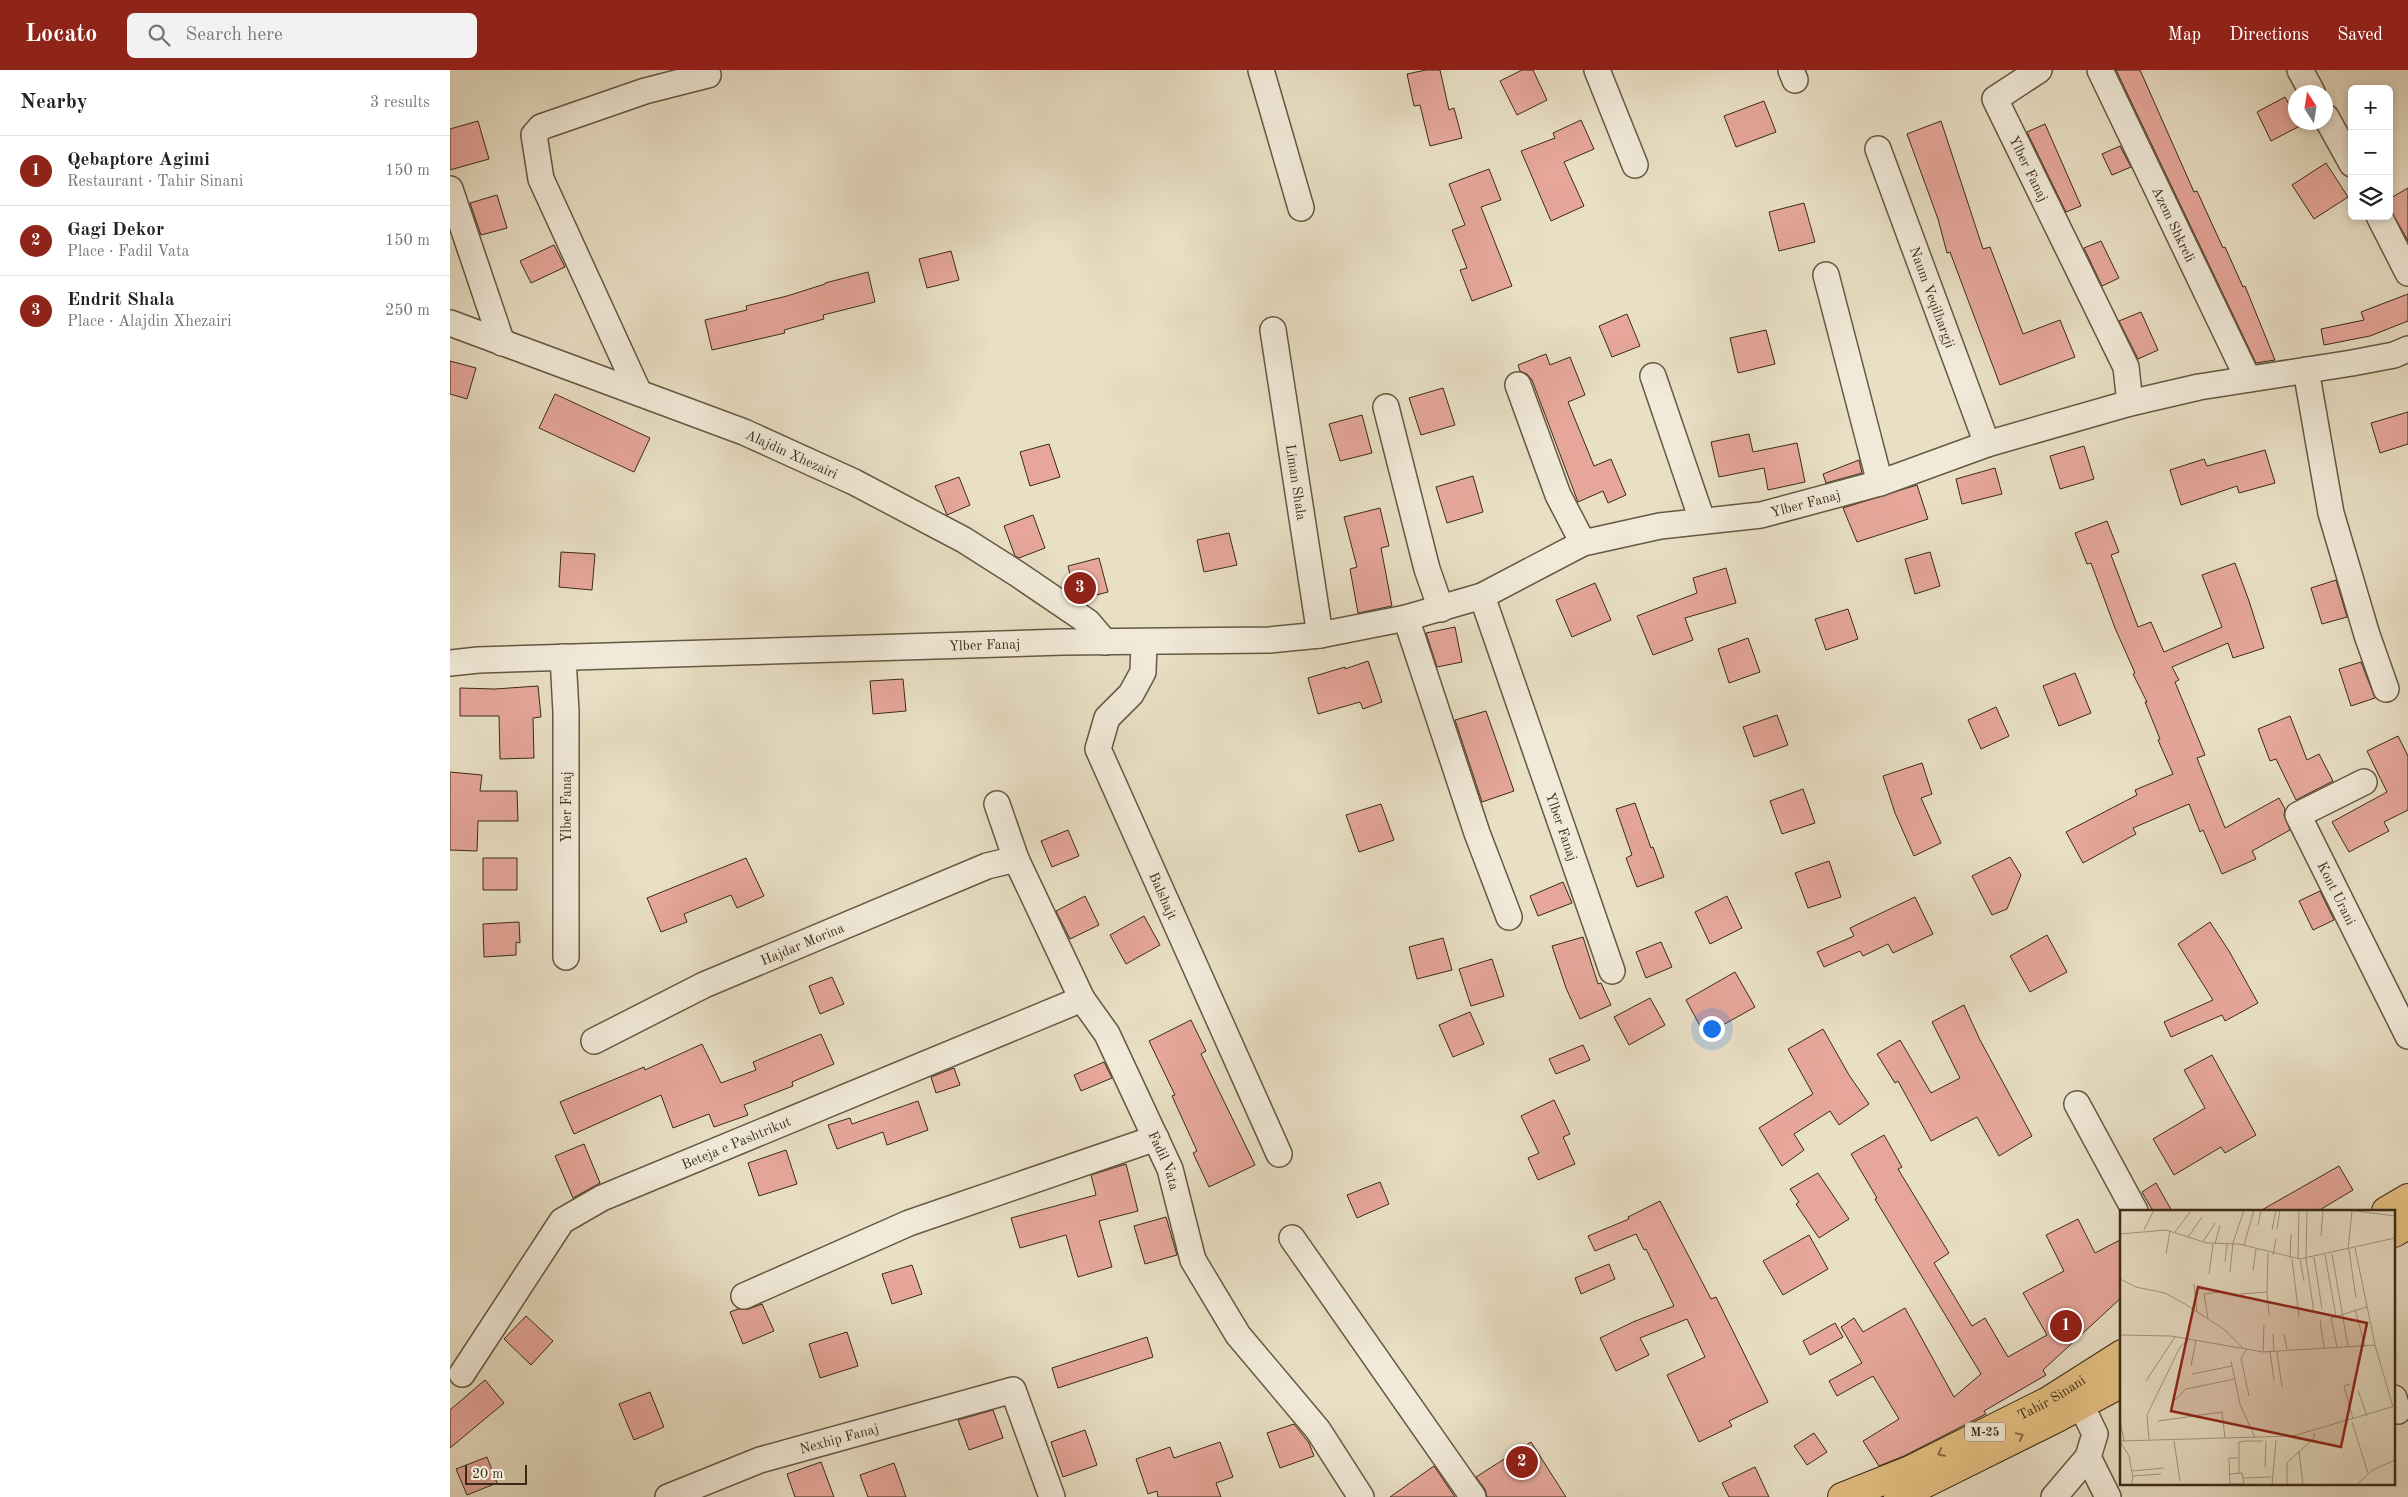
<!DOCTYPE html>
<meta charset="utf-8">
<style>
body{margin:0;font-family:"Old Standard TT",serif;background:#f2f2f2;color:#222}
.controls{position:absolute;right:15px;top:15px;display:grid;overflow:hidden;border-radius:8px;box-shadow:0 2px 8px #0003}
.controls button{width:45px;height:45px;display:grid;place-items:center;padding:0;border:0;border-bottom:1px solid #e0e0e0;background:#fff;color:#222;font:25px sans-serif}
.compass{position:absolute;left:1838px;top:15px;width:45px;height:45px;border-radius:50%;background:#fff;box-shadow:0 2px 8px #0003;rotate:348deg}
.scale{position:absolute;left:15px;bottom:12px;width:62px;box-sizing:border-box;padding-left:5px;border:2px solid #3a2b16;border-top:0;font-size:14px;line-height:18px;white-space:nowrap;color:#3a2b16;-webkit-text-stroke:4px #f1ead9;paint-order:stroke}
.you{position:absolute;left:1261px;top:958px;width:18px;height:18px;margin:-12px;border:4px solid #fff;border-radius:50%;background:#1a73e8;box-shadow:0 0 0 8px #1a73e833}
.badge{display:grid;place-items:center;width:32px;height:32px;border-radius:50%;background:#8f2418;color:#fff;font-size:16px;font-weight:700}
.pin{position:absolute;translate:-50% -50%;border:2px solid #fff;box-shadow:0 1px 5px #0006}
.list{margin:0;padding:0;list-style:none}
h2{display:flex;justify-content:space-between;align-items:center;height:65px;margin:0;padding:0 20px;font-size:21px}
h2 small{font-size:16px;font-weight:400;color:#767676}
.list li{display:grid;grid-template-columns:32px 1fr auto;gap:15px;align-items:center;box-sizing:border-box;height:70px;padding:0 20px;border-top:1px solid #e0e0e0}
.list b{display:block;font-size:19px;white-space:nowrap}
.list p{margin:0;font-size:16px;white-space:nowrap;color:#767676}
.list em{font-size:16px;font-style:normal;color:#767676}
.icon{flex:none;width:28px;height:28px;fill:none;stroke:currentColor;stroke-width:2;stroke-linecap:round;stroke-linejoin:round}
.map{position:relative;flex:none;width:1958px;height:1427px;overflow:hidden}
header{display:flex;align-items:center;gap:30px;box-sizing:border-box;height:70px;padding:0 25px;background:#8f2418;color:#fff}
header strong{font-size:24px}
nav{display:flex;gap:28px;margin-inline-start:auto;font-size:18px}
.search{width:350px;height:45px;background:#f2f2f2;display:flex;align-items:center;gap:12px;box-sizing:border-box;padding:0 18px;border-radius:8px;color:#767676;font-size:19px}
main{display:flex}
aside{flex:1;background:#fff}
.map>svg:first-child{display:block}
.building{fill:#e6a79a;stroke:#3a2b16}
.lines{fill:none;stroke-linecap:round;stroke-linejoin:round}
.minor-casing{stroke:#665842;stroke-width:28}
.major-casing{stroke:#3a2b16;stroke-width:30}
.minor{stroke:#f1ead9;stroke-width:25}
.major{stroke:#e4c082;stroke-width:28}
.oneway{stroke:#866e47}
.labels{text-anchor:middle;stroke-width:5;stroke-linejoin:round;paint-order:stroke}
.shield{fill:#f1ead9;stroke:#716450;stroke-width:1}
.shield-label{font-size:12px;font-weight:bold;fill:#3a2b16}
.street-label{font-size:14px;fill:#3a2b16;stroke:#f1ead9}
.inset-road{fill:none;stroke:#a3977f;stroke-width:1}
.view{fill:#8f2418;fill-opacity:0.15;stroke:#8f2418;stroke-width:2.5}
.inset-edge{fill:none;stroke:#3a2b16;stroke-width:2.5}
</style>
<header>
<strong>Locato</strong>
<div class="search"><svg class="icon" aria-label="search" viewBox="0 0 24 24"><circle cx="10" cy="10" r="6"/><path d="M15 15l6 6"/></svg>Search here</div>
<nav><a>Map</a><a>Directions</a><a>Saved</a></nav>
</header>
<main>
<aside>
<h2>Nearby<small>3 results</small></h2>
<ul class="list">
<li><span class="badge">1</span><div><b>Qebaptore Agimi</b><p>Restaurant · Tahir Sinani</p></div><em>150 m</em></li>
<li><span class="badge">2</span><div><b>Gagi Dekor</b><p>Place · Fadil Vata</p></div><em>150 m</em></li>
<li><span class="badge">3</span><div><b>Endrit Shala</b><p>Place · Alajdin Xhezairi</p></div><em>250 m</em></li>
</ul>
</aside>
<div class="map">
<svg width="1958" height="1427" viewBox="0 0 1958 1427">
<rect width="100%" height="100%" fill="#e9dfc5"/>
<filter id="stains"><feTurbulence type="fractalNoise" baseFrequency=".004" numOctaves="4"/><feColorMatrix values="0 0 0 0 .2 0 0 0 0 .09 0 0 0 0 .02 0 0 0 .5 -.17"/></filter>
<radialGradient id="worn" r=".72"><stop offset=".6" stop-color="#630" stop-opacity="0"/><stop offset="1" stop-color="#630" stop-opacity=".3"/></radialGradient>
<path class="building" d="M976,0H990L999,40L1004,38L1012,68L980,76L970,35L964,36L957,4Z
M1072,0H1083L1097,30L1067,45L1050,11Z
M1666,0H1690L1744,122L1747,121L1773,178L1775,177L1793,217L1795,216L1825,290L1806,293Z
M1835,27L1846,47V52L1850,56L1821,71L1807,42Z
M1314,31L1326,62L1286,77L1274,46Z
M1131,50L1144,79L1114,92L1134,136L1101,151L1071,81L1105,68L1103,63Z
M28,51L39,89L0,100V59Z
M1491,51L1533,179L1540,177L1573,264L1610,250L1625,287L1550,315L1500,182L1497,183L1488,149L1457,64Z
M1595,54L1631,136L1616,142L1577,62Z
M1670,76L1681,97L1662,105L1652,84Z
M1876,93L1898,127L1864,149L1842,115Z
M1039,99L1051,130L1031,137L1062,216L1022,231L1010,200L1017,198L1002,160L1015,155L999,114Z
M1958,118V171L1939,137V129Z
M47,125L57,158L31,165L20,133Z
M1354,133L1365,172L1329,181L1319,142Z
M1651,171L1669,208L1652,216L1634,178Z
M104,175L115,197L81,213L70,191Z
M501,181L509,210L477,218L469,189Z
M418,202L425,232L373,245L374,249L334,260L335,263L262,280L255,250L297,240L296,236L337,226L375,214V213Z
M1958,224V251L1920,266L1874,275L1871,259L1914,250L1911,242Z
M1691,242L1708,280L1688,289L1669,251Z
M1177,244L1190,276L1162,287L1149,256Z
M1316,260L1325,294L1288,303L1280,268Z
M1096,284L1100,295L1120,287L1135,325L1118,332L1144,396L1161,389L1176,425L1158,433L1153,421L1128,432L1082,310L1077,304L1070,301L1068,295Z
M0,291L26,298L17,329L0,324Z
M993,318L1005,355L971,365L959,328Z
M105,324L200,368L184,402L89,358Z
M1958,342V374L1930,383L1921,353Z
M912,345L922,383L890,391L879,354Z
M1299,364L1303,382L1347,373L1355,412L1318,420L1314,398L1269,407L1261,372Z
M599,374L610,407L580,416L570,382Z
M1634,376L1644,409L1610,419L1600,386Z
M1815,380L1825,413L1789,423L1787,416L1731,435L1720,400L1754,389L1757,396Z
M1409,390L1412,403L1376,413L1373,404Z
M1545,398L1552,424L1512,434L1506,409Z
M1023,406L1033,442L997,453L986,417Z
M509,407L520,435L497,445L485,416Z
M1467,415L1478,449L1407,472L1393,438Z
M930,438L939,476L931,478L942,536L908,543L900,499L907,497L894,447Z
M583,445L595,478L569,488L565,486L554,456Z
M1657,451L1669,482L1661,485L1688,557L1701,552L1714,582L1772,557L1752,505L1785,493L1799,531L1814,578L1783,588L1778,573L1722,597L1729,610L1725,612L1755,685L1747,688L1775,758L1829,728L1835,739L1834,745L1840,760L1802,781L1806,789L1772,804L1753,760L1750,762L1739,734L1683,758L1686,764L1633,793L1616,762L1687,725L1685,720L1723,704L1708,670L1710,669L1695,632H1697L1683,604L1685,603L1665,558L1641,493L1637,494L1625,463Z
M779,463L787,495L754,502L747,470Z
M111,482L145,484L142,520L109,517Z
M1480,482L1490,516L1465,524L1455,489Z
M649,488L658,522L630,529L625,526L618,496Z
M1276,498L1286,533L1235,548L1243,570L1203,585L1187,546L1247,523L1243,508Z
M1886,510L1897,547L1872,554L1861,518Z
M1145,513L1161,550L1122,567L1106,530Z
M1398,539L1408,569L1376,580L1365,549Z
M1005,557L1012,592L987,597L976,563Z
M1298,568L1310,602L1279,613L1268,579Z
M918,591L932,632L913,639L910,632L868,644L858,608L895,597V599Z
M1911,592L1925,628L1901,636L1889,599Z
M1625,603L1641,643L1609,656L1593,616Z
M453,609L456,641L423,644L420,611Z
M88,616L91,647L83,648L84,688L50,689L49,646H10V618L45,619Z
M1546,637L1559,666L1531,679L1518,650Z
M1036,641L1064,721L1032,732L1005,650Z
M1327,645L1338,675L1304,687L1293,657Z
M1840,646L1857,690L1869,684L1883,711L1846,730L1826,689L1820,691L1808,659Z
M1948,666L1958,686V740L1934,752L1939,761L1899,782L1882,752L1937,722L1917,681Z
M1472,693L1482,724L1471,728L1491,773L1464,786L1445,743L1433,706Z
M0,702L32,705L30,721H67L68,751H28L27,781L0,780Z
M1353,719L1365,753L1332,764L1320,731Z
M1185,733L1201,778L1203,777L1214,807L1187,817L1176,788L1182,785L1166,739Z
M931,734L944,770L909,782L896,745Z
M618,760L629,786L602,797L591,771Z
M1560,787L1571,805L1557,839L1542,845L1522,806Z
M33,788H67V820H33Z
M296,788L314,826L287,838L281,825L234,844L237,852L211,862L197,828Z
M1379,791L1391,827L1358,838L1345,803Z
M1113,812L1122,833L1088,846L1080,826Z
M1870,821L1884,850L1863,860L1849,831Z
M635,826L649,855L620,869L606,841Z
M1277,826L1292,858L1260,874L1245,842Z
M1465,827L1483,864L1443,883L1438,874L1413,886L1410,881L1374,897L1367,882L1404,866L1400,858Z
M694,846L710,875L676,894L660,865Z
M69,852L70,873L66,872V885L34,887L33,854Z
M1760,852L1779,881L1808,933L1775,951L1772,945L1721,967L1714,952L1763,930L1728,874Z
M1597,865L1617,902L1580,922L1560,886Z
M1133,867L1148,914L1151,913L1161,935L1130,949L1116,918L1102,876Z
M993,868L1002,900L967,909L959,877Z
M1211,872L1222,897L1196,908L1186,882Z
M1042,889L1054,926L1021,936L1009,899Z
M1285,902L1305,937L1255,965L1236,930Z
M382,907L394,934L370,944L359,916Z
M1200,928L1215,955L1179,975L1164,947Z
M1514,935L1530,970L1582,1066L1549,1086L1527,1047L1481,1071L1448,1011L1445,1013L1427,984L1450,970L1481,1023L1510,1008L1482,952Z
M1020,942L1034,974L1003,987L989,955Z
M741,950L756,981L751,984L805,1095L759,1117L743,1083L747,1081L722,1026L725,1025L699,971Z
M1373,959L1399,1005L1419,1034L1389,1055L1380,1041L1344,1064L1354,1080L1332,1096L1309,1058L1363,1024L1338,979Z
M371,964L384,994L342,1012L343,1016L294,1035L298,1045L264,1057L259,1044L223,1058L211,1025L124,1064L110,1032L194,997L195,1000L252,974L271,1013L306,1000L303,992Z
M1133,975L1140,990L1106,1004L1099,989Z
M1762,985L1806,1065L1775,1083L1771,1077L1724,1105L1703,1069L1755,1038L1734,1000Z
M654,992L662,1008L631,1021L624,1005Z
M504,998L510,1015L486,1023L481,1007Z
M1104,1030L1120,1064L1113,1067L1125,1094L1088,1110L1078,1088L1089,1083L1071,1046Z
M468,1031L478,1060L437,1075L433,1062L387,1079L378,1055L400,1048L402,1054Z
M1434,1065L1452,1097L1448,1099L1499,1183L1484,1193L1522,1256L1535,1248L1558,1287L1597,1265L1573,1223L1614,1201L1596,1165L1628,1149L1645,1183L1672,1169V1227L1593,1300L1596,1305L1534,1341L1536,1344L1454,1386L1429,1396L1413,1371L1449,1349L1423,1306L1387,1326L1379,1311L1412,1293L1391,1257L1404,1248L1413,1262L1455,1238L1504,1327L1531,1304L1425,1129L1427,1128L1401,1084Z
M134,1074L150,1113L123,1128L105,1086Z
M336,1080L347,1114L309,1126L298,1093Z
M676,1094L688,1141L649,1151L662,1197L628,1207L616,1165L570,1178L561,1148L646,1125L641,1105Z
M1889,1096L1903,1120L1868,1141H1810Z
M1368,1103L1399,1149L1369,1168L1346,1134L1349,1132L1340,1119Z
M930,1112L939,1134L907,1148L897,1125Z
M1706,1113L1722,1141H1703L1692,1122Z
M1210,1131L1261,1229L1266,1227L1318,1332L1279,1351L1282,1356L1249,1372L1217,1305L1255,1287L1237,1249L1190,1268L1199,1285L1166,1301L1150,1268L1183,1252L1224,1236L1196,1179L1194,1180L1186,1164L1145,1181L1138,1166L1179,1149L1178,1147Z
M716,1147L727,1185L695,1194L684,1156Z
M1359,1165L1378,1199L1333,1225L1313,1191Z
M1159,1194L1165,1209L1131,1224L1125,1208Z
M462,1195L472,1224L442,1234L432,1204Z
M312,1234L324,1261L293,1274L280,1242L288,1239H299Z
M76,1246L103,1271L81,1295L54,1269Z
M1385,1253L1393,1267L1360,1285L1353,1271Z
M397,1262L408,1296L370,1308L359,1274Z
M697,1267L703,1287L608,1318L602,1298Z
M35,1310L54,1333L0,1378V1340Z
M200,1322L214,1357L184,1370L169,1334Z
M543,1340L553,1368L519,1380L508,1350Z
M844,1354L859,1373L864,1386L830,1398L817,1363Z
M635,1360L647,1395L613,1407L601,1372Z
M1364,1363L1377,1382L1357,1395L1344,1376Z
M770,1372L783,1407L766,1413L771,1427H708L707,1421L698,1424L686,1389L720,1377L724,1388Z
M1081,1372L1116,1427H1037L1035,1419L1026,1407Z
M37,1387L47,1413L17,1425L6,1399Z
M371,1392L384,1427H345L337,1404Z
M444,1393L456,1427H418L410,1405Z
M984,1396L1005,1427H940Z
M1305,1397L1319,1427H1279L1272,1413Z"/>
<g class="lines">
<g class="minor-casing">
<g id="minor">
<path d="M811,0L851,138"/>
<path d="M1147,0L1185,95"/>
<path d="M1341,0L1345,10"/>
<path id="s1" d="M1589,0L1545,29L1676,297L1680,333"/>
<path id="s2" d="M1650,0L1798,309"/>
<path d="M1850,0L1862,22"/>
<path d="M1876,47L1902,94"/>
<path id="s3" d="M1428,79L1537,374"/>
<path d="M0,119L52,273"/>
<path d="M1929,146L1958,203"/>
<path d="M1376,205L1430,413"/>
<path id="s4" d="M0,253L294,362L404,412L514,470L569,505L638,552L655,572"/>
<path id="s5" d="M823,260L870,565"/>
<path d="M1856,300L1881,443L1917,565L1936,619"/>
<path d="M1203,306L1252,450"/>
<path d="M1068,315L1108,425L1133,473"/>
<path d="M189,323L91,109L84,65L91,57L195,21L258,5"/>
<path d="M936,337L977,499L991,539"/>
<path id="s6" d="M1032,526L1162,901"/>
<path d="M956,548L1027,763L1059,847"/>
<path id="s7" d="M694,572L693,602L681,624L657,648L648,679L829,1084"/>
<path d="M113,587L116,642V887"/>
<path id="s8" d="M0,593L28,590L613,572L819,570L870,565L956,548L1032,526L1133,473L1210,456L1311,445L1430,413L1537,374L1680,333L1749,317L1902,293L1944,285L1958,279"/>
<path id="s9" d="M1914,712L1848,745L1958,966"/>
<path id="s10" d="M547,734L566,789L632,929L657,964L720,1099L743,1190L788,1265L868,1360L911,1427"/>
<path id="s11" d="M144,971L254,915L537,796L566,789"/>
<path d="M1627,1034L1685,1141"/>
<path d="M842,1168L1023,1427"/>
<path d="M294,1226L459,1153L706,1068"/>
<path id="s12" d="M12,1304L112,1151L152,1128L632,929"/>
<path d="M1944,1328L1948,1341"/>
<path d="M1638,1387L1658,1427"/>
<path id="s13" d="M218,1427L310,1390L563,1320L602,1427"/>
<path d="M1604,1427L1638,1387L1645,1364L1631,1335"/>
</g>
</g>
<g class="major-casing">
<g id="major">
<path d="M1936,1141L1958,1128"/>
<path d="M1944,1163L1958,1155"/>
<path id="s14" d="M1392,1427L1460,1400L1598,1331L1672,1284"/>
<path d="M1448,1427L1607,1348L1672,1313"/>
</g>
</g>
<use href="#minor" class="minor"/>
<use href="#major" class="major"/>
</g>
<defs><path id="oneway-chevron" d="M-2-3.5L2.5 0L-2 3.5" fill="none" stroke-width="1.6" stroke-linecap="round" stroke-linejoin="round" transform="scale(1.25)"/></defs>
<g class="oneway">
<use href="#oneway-chevron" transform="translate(1570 1366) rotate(-26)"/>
<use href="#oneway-chevron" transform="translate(1491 1383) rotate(153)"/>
</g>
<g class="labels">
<rect class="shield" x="1515" y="1352.5" width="40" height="19" rx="4"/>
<g class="shield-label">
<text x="1535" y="1366">M-25</text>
</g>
<g class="street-label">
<text dy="5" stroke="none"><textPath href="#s1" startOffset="130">Ylber Fanaj</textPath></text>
<text dy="5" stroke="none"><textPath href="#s2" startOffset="171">Azem Shkreli</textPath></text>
<text dy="5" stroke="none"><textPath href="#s3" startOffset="158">Naum Veqilhargji</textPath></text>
<text dy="5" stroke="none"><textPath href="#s4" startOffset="366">Alajdin Xhezairi</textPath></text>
<text dy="5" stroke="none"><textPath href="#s5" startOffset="154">Liman Shala</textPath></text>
<text dy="5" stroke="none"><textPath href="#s8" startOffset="1378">Ylber Fanaj</textPath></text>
<text dy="5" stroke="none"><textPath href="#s8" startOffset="535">Ylber Fanaj</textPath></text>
<text transform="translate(116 737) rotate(-90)" y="5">Ylber Fanaj</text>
<text dy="5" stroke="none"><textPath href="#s6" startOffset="244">Ylber Fanaj</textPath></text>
<text dy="5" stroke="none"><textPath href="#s9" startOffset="161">Kont Urani</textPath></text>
<text dy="5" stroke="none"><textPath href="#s7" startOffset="282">Balshajt</textPath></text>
<text dy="5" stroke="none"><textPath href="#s11" startOffset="230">Hajdar Morina</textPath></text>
<text dy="5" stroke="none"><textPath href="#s12" startOffset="374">Beteja e Pashtrikut</textPath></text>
<text dy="5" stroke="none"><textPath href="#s10" startOffset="395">Fadil Vata</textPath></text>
<text dy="5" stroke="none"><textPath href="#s14" startOffset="232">Tahir Sinani</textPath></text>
<text dy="5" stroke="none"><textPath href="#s13" startOffset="181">Nexhip Fanaj</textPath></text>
</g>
</g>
<g transform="translate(1670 1140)">
<rect width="275" height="275" fill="#e9dfc5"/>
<path class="inset-road" d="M187,0L186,49L194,103M228,0L275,6M138,15L141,0M157,19L160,0M24,20L34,0M152,20L156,0M55,22L70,2M0,24L46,20L87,33L119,34L180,49L275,28M201,26L203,0M68,27L82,7M83,32L95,13M95,34L100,15M124,35L134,0M235,38L255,135L273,197M228,40L232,1M229,40L236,88M46,44L50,21M212,44L228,137M153,45L156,29M205,45L216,106M194,47L202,99M170,48L171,24M172,49L179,107M178,49L179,0M180,49L184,71M105,52L107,34M133,61L136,39M110,62L113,33L124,0M89,64L93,34M0,69L16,77L45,83L65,94L105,120L123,138M74,74L77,102M147,82L149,105M120,84L147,82L148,43M235,99L245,137M88,108L84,84L100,82M200,110L204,138M153,124L154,142M164,124L167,139M0,125L51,126L143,142L255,135M217,137L211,108L247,97M127,139L121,148L129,186M143,142L144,115M150,142L154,170M157,142L162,177M111,151L120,194L135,228M71,156L76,130M72,164L112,156M26,171L55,127M230,174L224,176L233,209M238,180L247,206M55,190L66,179L115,169M0,210L4,231M38,211L102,202L105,228M232,212L248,263M29,229L27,205L60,137L69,129M0,231L173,226L275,196M54,231L60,271M125,231H143M1,233L9,246L13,268L11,275M179,241L183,275M145,257L146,231M12,261L44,258M119,263V232L126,231M109,264L122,263L124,274H110L109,248H118M13,266L41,264M123,268L151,267M152,275L156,230M167,275V253L194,228V223M236,275L253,260L275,250"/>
<path class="view" d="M78,77L247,113L221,237L51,201Z"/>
<rect width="275" height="275" class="inset-edge"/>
</g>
<rect width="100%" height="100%" filter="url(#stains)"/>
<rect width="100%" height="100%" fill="url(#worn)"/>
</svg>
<div class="controls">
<button>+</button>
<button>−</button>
<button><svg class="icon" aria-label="layers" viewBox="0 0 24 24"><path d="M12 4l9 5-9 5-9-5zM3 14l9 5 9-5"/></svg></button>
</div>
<svg class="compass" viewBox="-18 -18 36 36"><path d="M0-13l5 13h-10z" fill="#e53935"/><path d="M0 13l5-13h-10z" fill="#767676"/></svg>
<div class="scale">20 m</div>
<div class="you"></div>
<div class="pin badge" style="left:1616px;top:1256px">1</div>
<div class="pin badge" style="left:1072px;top:1392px">2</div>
<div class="pin badge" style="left:630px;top:518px">3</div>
</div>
</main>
